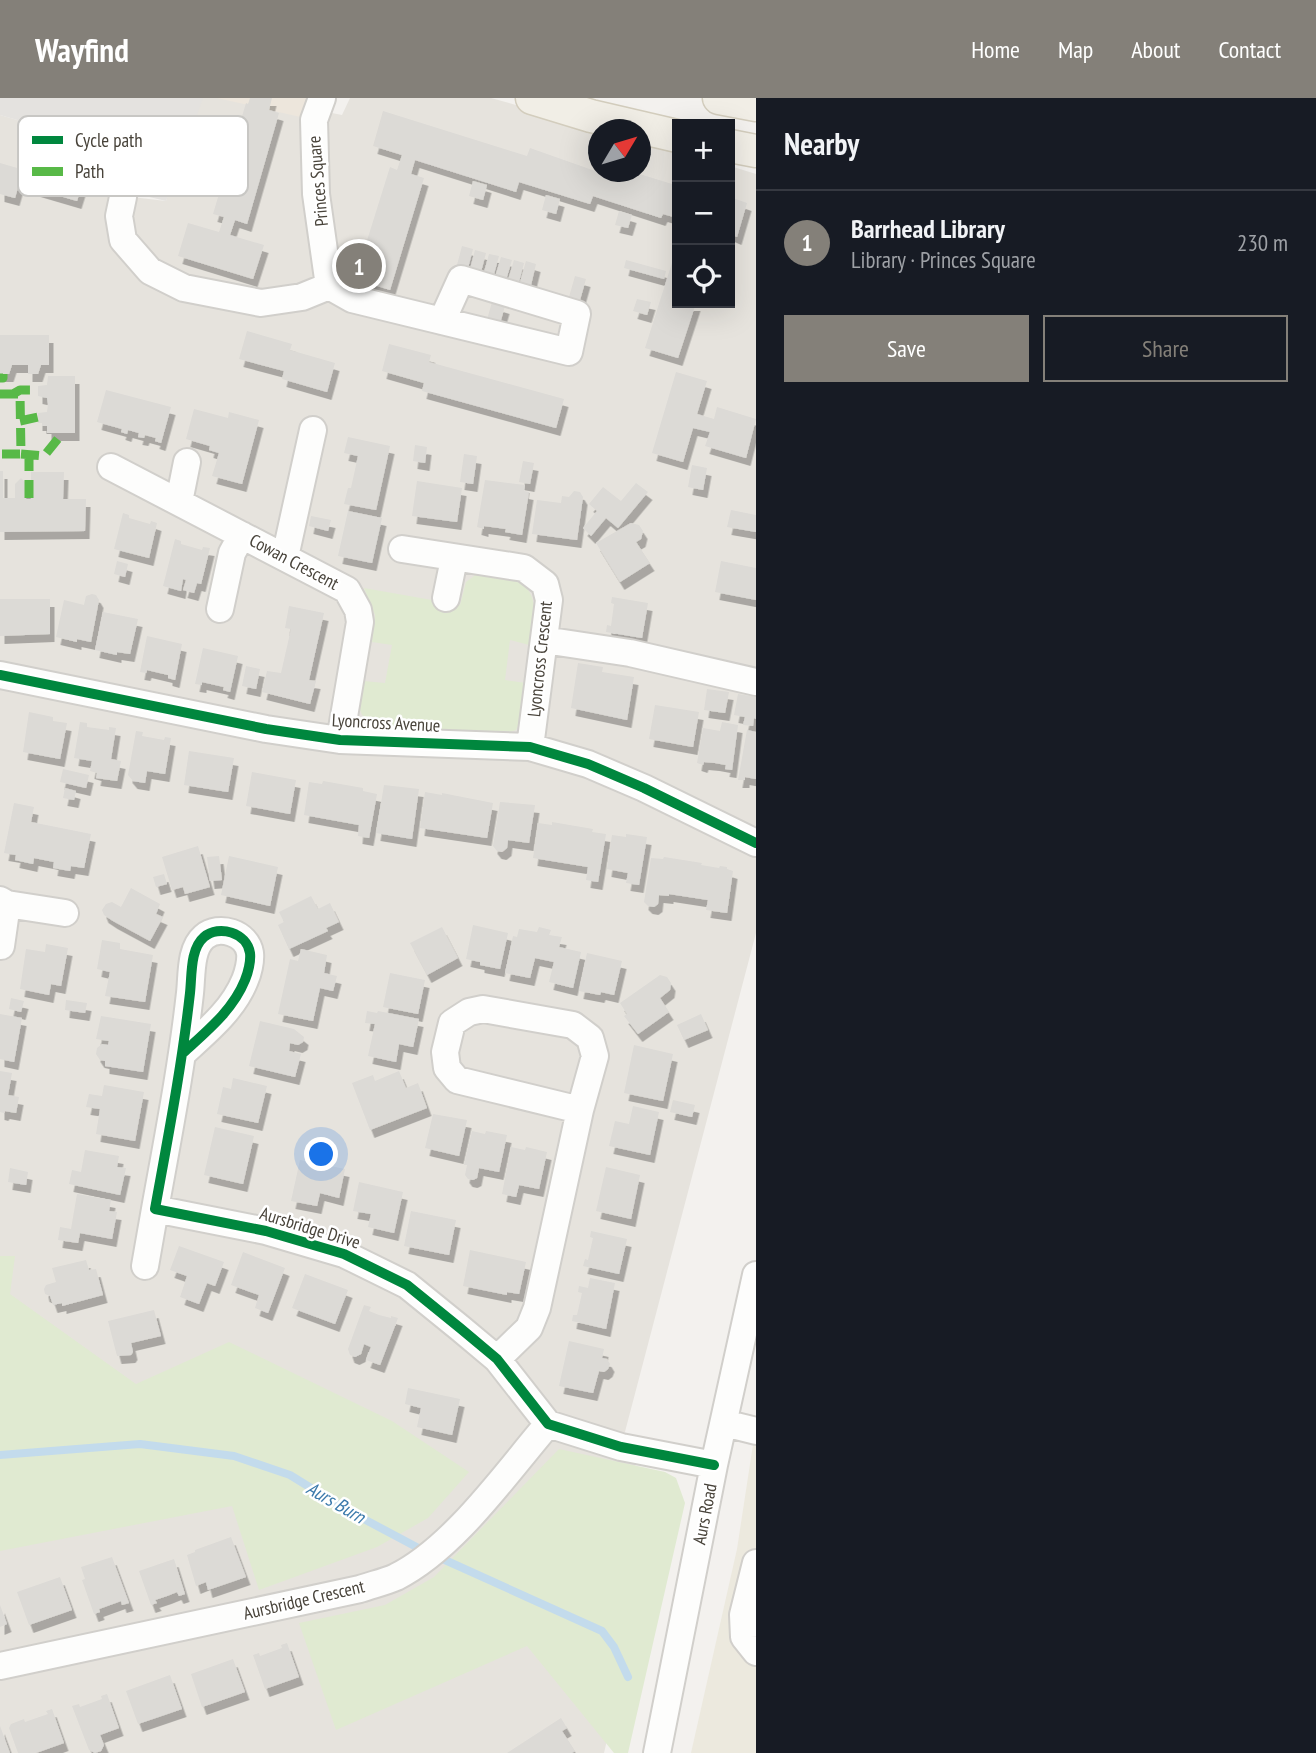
<!DOCTYPE html>
<meta charset="utf-8">
<style>
body{margin:0;font-family:"PT Sans Narrow",sans-serif;background:#20242c;color:#f1f3f6}
.controls{position:absolute;right:21px;top:21px;display:grid;overflow:hidden;border-radius:0px;box-shadow:0 7px 28px #0002}
.controls button{width:63px;height:63px;display:grid;place-items:center;padding:0;border:0;border-bottom:2px solid #363941;background:#171b24;color:#f1f3f6;font:35px sans-serif}
.compass{position:absolute;left:588px;top:21px;width:63px;height:63px;border-radius:50%;background:#171b24;box-shadow:0 7px 28px #0002;rotate:52deg}
.you{position:absolute;left:322px;top:1057px;width:24px;height:24px;margin:-18px;border:5px solid #fff;border-radius:50%;background:#1a73e8;box-shadow:0 0 0 10px #1a73e833}
.badge{display:grid;place-items:center;width:46px;height:46px;border-radius:50%;background:#848079;color:#fff;font-size:23px;font-weight:700}
.pin{position:absolute;translate:-50% -50%;border:4px solid #fff;box-shadow:0 2px 7px #0006}
.list{margin:0;padding:0;list-style:none}
h2{display:flex;justify-content:space-between;align-items:center;height:91px;margin:0;padding:0 28px;font-size:30px}
h2 small{font-size:23px;font-weight:400;color:#9ea1a6}
.list li{display:grid;grid-template-columns:46px 1fr auto;gap:21px;align-items:center;box-sizing:border-box;height:105px;padding:0 28px;border-top:2px solid #363941}
.list b{display:block;font-size:26px;white-space:nowrap}
.list p{margin:0;font-size:23px;white-space:nowrap;color:#9ea1a6}
.list em{font-size:23px;font-style:normal;color:#9ea1a6}
.actions{display:flex;gap:14px;padding:21px 28px}
.actions a{flex:1;padding:16px 0;border:2px solid #848079;border-radius:0px;text-align:center;font-size:24px;color:#848079}
.actions .main{background:#848079;color:#fff}
.icon{flex:none;width:38px;height:38px;fill:none;stroke:currentColor;stroke-width:2;stroke-linecap:round;stroke-linejoin:round}
.map{position:relative;flex:none;width:756px;height:1655px;overflow:hidden}
header{display:flex;align-items:center;gap:42px;box-sizing:border-box;height:98px;padding:0 35px;background:#848079;color:#fff}
header strong{font-size:33px}
nav{display:flex;gap:38px;margin-inline-start:auto;font-size:24px}
main{display:flex}
aside{flex:1;background:#171b24}
.map>svg:first-child{display:block}
.residential{fill:#e6e3dd}
.commercial{fill:#ede6dc}
.education{fill:#ece9de}
.green{fill:#e0ead1}
.parking{fill:#e4e2df}
.lines{fill:none;stroke-linecap:round;stroke-linejoin:round}
.stream{stroke:#c3dbec;stroke-width:8}
.building{fill:#dcdad6;filter:url(#shadow)}
.minor-casing{stroke:#d1cfcb;stroke-width:30}
.major-casing{stroke:#d3cdbd;stroke-width:35}
.minor{stroke:#fdfdfc;stroke-width:26}
.major{stroke:#f1eee6;stroke-width:32}
.quiet{stroke:#58b947;stroke-width:9;stroke-dasharray:18 9;stroke-linecap:butt}
.cycleway-casing{stroke:#fff;stroke-width:15}
.cycleway{stroke:#00873e;stroke-width:10}
.labels{text-anchor:middle;stroke-width:5;stroke-linejoin:round;paint-order:stroke}
.street-label{font-size:18px;fill:#48433a;stroke:#fff}
.water-label{font-size:19px;font-style:italic;fill:#3c7aac;stroke:#fff}
.key{fill:#fff;stroke:#c8c7c4;stroke-width:2}
.key-label{font-size:19px;fill:#48433a}
</style>
<header>
<strong>Wayfind</strong>
<nav><a>Home</a><a>Map</a><a>About</a><a>Contact</a></nav>
</header>
<main>
<div class="map">
<svg width="756" height="1655" viewBox="0 0 756 1655">
<defs>
<filter id="shadow"><feDropShadow dx="4.5" dy="8" stdDeviation="0" flood-color="#0004"/></filter>
</defs>
<rect width="100%" height="100%" fill="#f3f1ee"/>
<path class="residential" d="M197,0H257L342,17L350,0H491L601,31L598,32V74H640L641,43L677,53V205H730V68L756,76V835L621,1349L663,1403L604,1655H0V17L115,50L123,98L166,103Z"/>
<path class="commercial" d="M217,0H312L305,20Z"/>
<path class="education" d="M756,1327V1655H691L737,1451Z"/>
<path class="green" d="M478,475C489,477 501,477 511,480C541,489 536,524 533,548L510,542L505,582L526,585L522,620L516,632L502,637L377,630C355,617 358,606 363,583L385,585L392,547L372,544L375,517L364,490L460,507L466,484Z
M0,1158H15L10,1196L136,1286L229,1244L392,1323L469,1374L428,1420L377,1449L259,1492L232,1408L0,1453Z
M559,1351L665,1374L676,1380L685,1405L628,1655H614L527,1548L336,1632L299,1525L385,1507L434,1479Z"/>
<path class="parking" d="M0,0H203L166,103L116,91L115,50L0,17Z"/>
<g class="lines">
<path class="stream" d="M0,1357L140,1346L234,1358L290,1377L345,1411L424,1453
M436,1458L602,1533L614,1549L628,1579"/>
</g>
<path class="building" d="M250,0H272L269,12L279,15L247,126L235,122L230,137L264,147L253,181L178,158L188,125L219,134L224,119L213,116L246,5L248,6Z
M383,13L527,58L530,50L598,74H633L672,86L674,81L677,82V120L663,116L661,120L593,98L590,106L519,84L516,94L415,62L411,76L424,80L390,192L355,181L390,69L397,72L402,57L373,48Z
M28,57L86,74L77,103L19,86L15,100L0,96V65L24,72Z
M473,83L487,87L483,102L469,98Z
M546,97L560,101L556,116L542,112Z
M730,99L747,105L737,139L730,136Z
M619,113L632,117L628,130L615,127Z
M462,148L473,151L468,170L457,167Z
M677,149V205H696L678,260L645,250Z
M475,152L486,155L481,174L470,171Z
M489,156L499,158L494,176L484,174Z
M501,159L512,162L506,182L495,179Z
M514,162L524,165L519,184L508,182Z
M626,162L666,173L664,181L624,170Z
M526,163L536,166L531,187L520,184Z
M575,178L586,181L580,202L569,199Z
M637,201L651,204L647,217L633,213Z
M492,204L505,208L499,229L486,225Z
M247,233L292,246L290,252L335,265L327,294L282,281L284,273L239,261Z
M0,237H49V267H41L38,276H28V267H12L9,276H0Z
M389,246L431,257L429,264L564,301L556,330L422,293L424,285L382,273Z
M676,274L707,283L697,316L714,321L717,309L756,321L746,360L705,348L710,334L693,330L683,364L652,355Z
M48,278H75V335H47V328H42V325H38V315L47,314L48,306L47,300L38,298V288L47,287Z
M106,292L171,309L161,345L155,343L156,340L145,337L144,340L138,339L139,335L128,332L127,336L121,334L122,331L97,324Z
M194,311L228,320L229,314L259,322L242,386L212,378L219,355L209,352L210,348L186,341Z
M348,339L390,348L376,412L344,406L348,390H351L358,358L344,355Z
M415,347L427,349L425,365L413,363Z
M464,356L477,358L473,386L460,384Z
M523,363L534,365L530,386L519,384Z
M692,367L707,370L703,392L688,389Z
M0,373H3V400H15V386L21,380L27,386L26,401H31V374H64L63,401H86L85,433L0,434Z
M485,382L525,387L524,393L529,394L522,437L505,434L506,431L484,428V431L477,429Z
M417,383L462,390L457,424L412,418Z
M636,385L648,394L618,430L606,420L591,438L583,430L597,413L589,406L603,389L621,403Z
M574,393L580,394L583,399L577,442L532,436L537,402L561,405L562,398L569,399Z
M731,412L756,417V434L727,429Z
M348,413L382,420L372,465L338,458Z
M123,415L129,417V420L150,426L151,423L157,425L149,460L114,451Z
M311,418L331,422L328,433L309,428Z
M631,425L639,427L643,433L641,441L636,444L650,465L620,484L596,445Z
M175,441L181,443V446L202,452L203,449L210,450L201,486L197,485L194,495L183,492L186,482L183,481L181,493L163,488Z
M117,463L128,466L125,479L114,476Z
M721,463L756,470V502L715,494Z
M92,496L96,497L99,502L91,544L77,541V544L56,539L64,502L84,507L86,498Z
M612,499L648,505L642,540L606,534L607,527L611,528L614,506L611,505Z
M0,501H50V536L0,538Z
M289,508L324,515L309,582L316,583L310,606L262,594L267,573L281,575L291,531L285,530Z
M103,514L138,521L130,556L117,554V557L95,552Z
M147,538L182,546L175,582L168,580V577L147,572L146,575L140,574Z
M203,550L238,558L230,594L223,592L224,589L202,584V587L195,586Z
M578,565L603,569L602,574L634,579L627,622L571,610Z
M246,568L260,571L256,591L242,588Z
M707,591L729,594L725,615L704,612Z
M738,596L756,599V621L754,620L753,628L743,627L745,619L734,617Z
M655,607L699,614L693,649L649,641Z
M29,614L53,619V623L67,625L60,661L23,654Z
M80,624L87,625V629L109,632V629L116,630L111,661L121,663L117,683L96,680L97,675L90,673L92,663L74,660Z
M722,624L738,627L732,672L725,671L726,667L715,665L704,664L703,667L697,665L703,630L720,633Z
M747,632L756,634V681L745,679V682H738Z
M136,633L143,634L142,638L164,642L165,639L171,640L165,676L147,673L145,685L133,683L128,677Z
M189,653L234,660L228,694L184,687Z
M63,671L89,677L86,690L60,684Z
M252,674L296,682L290,716L246,708Z
M323,683L363,690V693L377,696L369,740L358,738L359,727L304,717L309,684L322,686Z
M384,687L419,691L412,741L376,735Z
M65,690L76,693L74,702L63,700Z
M425,694L442,697V695L493,705L487,740L420,730Z
M500,704L535,707L529,745L508,742L507,750L502,754L497,753L493,748Z
M14,705L34,709L31,724L91,736L84,770L71,768L70,773L53,770L54,764L34,760L33,766L15,762L16,757L4,755Z
M552,724L593,731L592,734L606,736L598,784L586,782L588,769L533,760L538,725L552,727Z
M626,736L647,739L639,787L626,785L628,775L607,771L612,737L626,739Z
M198,748L210,789L185,796L183,789L172,792L162,759Z
M219,758L222,782L210,783L207,759Z
M229,758L278,769L270,808L221,797Z
M664,759L702,765L701,767L719,770L720,768L727,769V771L733,773L727,815L706,812L708,802L669,796V798L659,797L658,806L654,809L648,808L644,804L651,760L663,761Z
M164,776L167,786L156,789L153,779Z
M131,790L160,806L156,816L163,819L150,843L113,823L104,817L102,812L106,806L112,804L121,809Z
M311,798L318,811L330,805L339,824L326,830L328,833L289,851L278,827L284,824L279,814Z
M473,827L508,835L500,871L480,867V864L466,861Z
M442,829L458,860L427,877L410,845Z
M539,829L551,832L549,837L562,839L559,849L581,854L573,890L549,884L554,864L535,860L530,880L505,875L513,838L517,839L519,831L537,834Z
M102,842L120,845V851L153,857L145,904L105,898L110,874L97,871Z
M46,846L68,850L61,888L51,886L49,897L20,891L26,851L45,854Z
M301,851L327,857L324,875L337,878L333,893L320,890L313,923L278,916L290,861L298,863Z
M587,855L622,863L614,897L601,894L600,897L579,893Z
M390,875L425,882L418,916L383,909Z
M660,877L667,879L671,885L670,892L660,900L669,914L638,936L624,918L627,916L620,905Z
M11,900L24,903L21,914L9,911Z
M66,902L87,905L85,915L65,912Z
M367,913L377,915L378,913L419,921L413,949L399,946L396,964L368,958L375,926L365,925Z
M0,916L22,920L14,964L0,961Z
M701,916L708,932L684,942L677,927Z
M101,918L151,926L143,974L105,968V963L100,962L96,956L97,950L102,946L108,947L109,943L96,941Z
M260,923L294,931L304,939L303,944L298,947L290,945L289,953L301,956L295,979L249,968Z
M634,947L673,956L663,1003L624,995Z
M0,973L12,975L8,997L19,999L16,1015L5,1013L4,1015L0,1014Z
M399,973L406,990L418,985L427,1010L370,1032L352,985L373,977L375,983Z
M233,980L267,988L258,1025L217,1016L223,989L231,991Z
M104,987L144,994L135,1043L96,1036L100,1011L86,1009L89,996L102,998Z
M673,1002L695,1007L692,1019L670,1014Z
M633,1008L659,1014L650,1057L609,1048L615,1023L629,1026Z
M433,1016L467,1022L459,1058L425,1050Z
M215,1029L254,1038L243,1086L204,1077Z
M472,1033L485,1036L486,1033L507,1037L499,1074L479,1070L477,1080L473,1082L468,1081L465,1077L467,1067H464Z
M511,1049L525,1052L526,1049L547,1054L539,1091L519,1087L516,1099L502,1096Z
M85,1052L119,1058L117,1069L126,1070L120,1097L69,1086L72,1072L81,1074Z
M300,1062L345,1071L339,1100L320,1095L317,1108L291,1103Z
M606,1069L640,1077L631,1121L596,1113Z
M10,1070L28,1074L26,1087L8,1084Z
M359,1084L403,1094L394,1135L368,1129L371,1116L353,1113Z
M77,1096L111,1102L109,1113L117,1114L112,1141L80,1135L78,1145L58,1142L60,1129L71,1131Z
M411,1113L456,1122L449,1157L404,1148Z
M591,1133L627,1141L619,1176L583,1168L585,1161L588,1162L593,1140L590,1139Z
M179,1148L224,1164L215,1188L207,1185L199,1206L180,1199L187,1178L170,1172Z
M470,1152L526,1164L519,1196L507,1194V1197L463,1188Z
M243,1154L285,1170L268,1215L255,1210L259,1197L231,1187Z
M86,1162L89,1172L96,1171L103,1197L62,1208V1205L53,1207L50,1198L45,1196L44,1191L46,1187L56,1184L52,1170Z
M305,1176L348,1192L335,1226L292,1210Z
M590,1180L615,1185L606,1231L572,1223L573,1217H577L582,1195L578,1194L579,1188L588,1190Z
M364,1207L371,1209L369,1213L379,1217L391,1220V1218L398,1220L380,1267L366,1262L371,1249L364,1246L361,1256L355,1259L350,1257L348,1251Z
M154,1212L161,1238L131,1245L133,1254L131,1257L117,1258L108,1223Z
M569,1243L604,1251L602,1260L607,1261L610,1266L608,1271L604,1274L599,1273L593,1295L559,1288Z
M408,1290L460,1301L452,1337L417,1329L421,1310L405,1306Z
M231,1439L246,1479L208,1492L206,1484L196,1488L187,1457L195,1454V1452Z
M112,1459L129,1505L122,1507L121,1503L99,1511L100,1514L94,1516L82,1482L85,1481L81,1469Z
M174,1461L185,1496L179,1498L177,1494L167,1498L155,1502L157,1505L151,1507L139,1473Z
M60,1479L72,1512L29,1527L17,1494Z
M0,1507L7,1526L0,1529Z
M287,1545L299,1579L265,1591L253,1557L259,1555L260,1558L282,1550L281,1547Z
M233,1561L245,1594L202,1609L191,1576Z
M170,1577L182,1611L138,1626L126,1593Z
M107,1596L119,1630L100,1637L104,1647L101,1653L95,1655L89,1652L72,1608L79,1606L80,1609L102,1601L101,1598Z
M52,1611L64,1645L36,1655H18L9,1630L11,1626L24,1621L25,1624L48,1616L46,1613Z
M561,1620L567,1630L562,1633L575,1653L572,1655H507Z
M0,1628L10,1655H0Z"/>
<g class="lines">
<g class="minor-casing">
<path id="minor" d="M123,99L119,118L123,142L150,173L184,190L261,205L302,199L329,188L316,96L314,22L322,0
M329,188L352,201L569,254L577,216L461,181L442,223
M111,369L347,492L358,512L360,524L340,642
M179,404L187,364
M402,451L524,470L545,486L549,502L530,649
M285,459L313,332
M446,500L454,461
M220,511L232,455L242,437
M544,542L630,555L756,584
M0,577L266,631L340,642L530,649L588,666L644,690L756,745
M0,802L7,806L65,815
M1,848L7,806
M184,954C207,933 233,912 245,882C248,875 251,863 250,855C247,835 219,826 204,839C190,851 192,877 190,895C182,967 168,1039 155,1111L266,1133L344,1156L407,1187L460,1230L497,1261L548,1326L621,1349L714,1367
M145,1168L155,1111
M497,1261L529,1230L537,1210L580,1012L595,958L590,940L573,927L483,911L469,914L452,925L445,954L447,970L457,982L580,1012
M724,1325L756,1333
M756,1465L743,1517L744,1539L756,1554
M0,1568L360,1491C371,1487 385,1484 396,1479C454,1450 506,1375 548,1326
M657,1655L714,1367L756,1177"/>
</g>
<g class="major-casing">
<path id="major" d="M532,0L591,18L677,38
M719,0L756,7
M730,48L756,53"/>
</g>
<use href="#minor" class="minor"/>
<use href="#major" class="major"/>
<path class="quiet" d="M0,280H3V276
M0,296H20L21,356H0
M13,296L20,292H38
M20,323L38,319
M21,356L44,358L61,337
M29,400V357"/>
<g class="cycleway-casing">
<path id="cycleway" d="M0,577L266,631L340,642L530,649L588,666L644,690L756,745
M184,954C207,933 233,912 245,882C248,875 251,863 250,855C247,835 219,826 204,839C190,851 192,877 190,895C182,967 168,1039 155,1111L266,1133L344,1156L407,1187L460,1230L497,1261L548,1326L621,1349L714,1367"/>
</g>
<use href="#cycleway" class="cycleway"/>
</g>
<g class="labels">
<g class="street-label">
<text transform="translate(318 83) rotate(-95)" y="6">Princes Square</text>
<text transform="translate(294 464) rotate(28)" y="6">Cowan Crescent</text>
<text transform="translate(540 561) rotate(-84)" y="6">Lyoncross Crescent</text>
<text transform="translate(386 625) rotate(3)" y="6">Lyoncross Avenue</text>
<text transform="translate(310 1130) rotate(17)" y="6">Aursbridge Drive</text>
<text transform="translate(705 1416) rotate(-79)" y="6">Aurs Road</text>
<text transform="translate(304 1502) rotate(-13)" y="6">Aursbridge Crescent</text>
</g>
<g class="water-label">
<text transform="translate(336 1404) rotate(30)" y="7">Aurs Burn</text>
</g>
</g>
<rect x="18" y="18" width="230" height="80" rx="10" class="key"/>
<rect x="32" y="38" width="31" height="8" fill="#00873e"/>
<rect x="32" y="69" width="31" height="9" fill="#58b947"/>
<g class="key-label">
<text x="75" y="49">Cycle path</text>
<text x="75" y="80">Path</text>
</g>
</svg>
<div class="controls">
<button>+</button>
<button>−</button>
<button><svg class="icon" aria-label="locate" viewBox="0 0 24 24"><circle cx="12" cy="12" r="6"/><path d="M12 2v4M12 18v4M2 12h4M18 12h4"/></svg></button>
</div>
<svg class="compass" viewBox="-18 -18 36 36"><path d="M0-13l5 13h-10z" fill="#e53935"/><path d="M0 13l5-13h-10z" fill="#9ea1a6"/></svg>
<div class="you"></div>
<div class="pin badge" style="left:359px;top:168px">1</div>
</div>
<aside>
<h2>Nearby<small></small></h2>
<ul class="list">
<li><span class="badge">1</span><div><b>Barrhead Library</b><p>Library · Princes Square</p></div><em>230 m</em></li>
</ul>
<div class="actions"><a class="main">Save</a><a>Share</a></div>
</aside>
</main>
